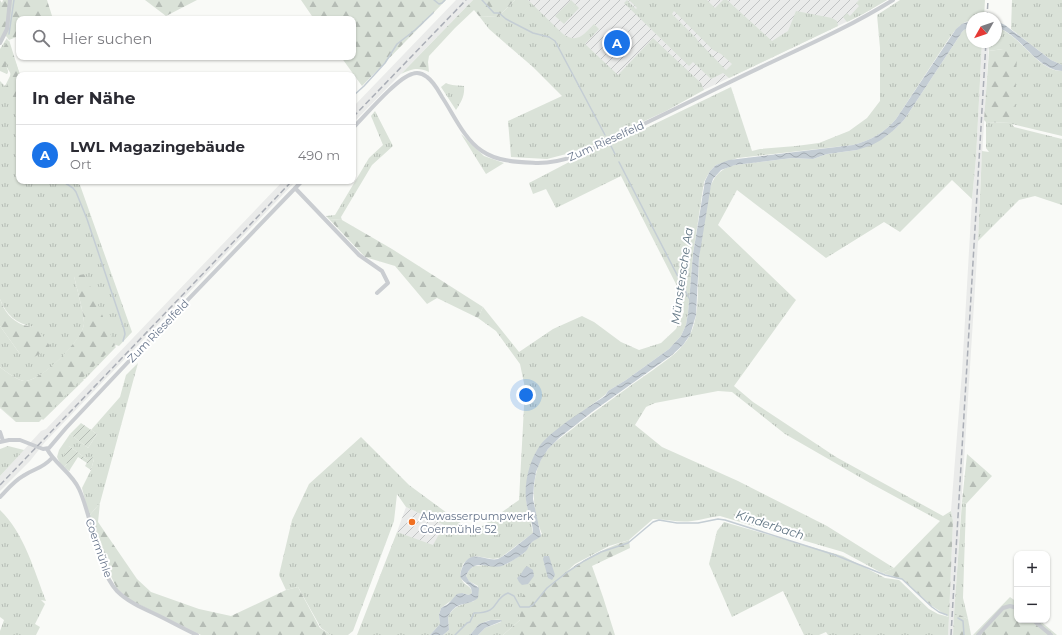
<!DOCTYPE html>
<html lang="de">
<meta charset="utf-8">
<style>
body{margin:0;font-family:Montserrat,sans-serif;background:#f7f7f7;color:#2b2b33}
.controls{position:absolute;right:12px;bottom:12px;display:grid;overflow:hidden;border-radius:8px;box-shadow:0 1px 3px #0004}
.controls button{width:36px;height:36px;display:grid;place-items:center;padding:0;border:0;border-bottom:1px solid #e1e1e2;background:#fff;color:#2b2b33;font:20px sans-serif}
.compass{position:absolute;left:966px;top:12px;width:36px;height:36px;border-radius:50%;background:#fff;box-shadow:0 1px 3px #0004;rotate:230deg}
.you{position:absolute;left:526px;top:395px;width:14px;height:14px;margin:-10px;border:3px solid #fff;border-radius:50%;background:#1a73e8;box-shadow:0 0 0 6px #1a73e833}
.badge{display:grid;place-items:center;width:26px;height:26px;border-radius:50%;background:#1a73e8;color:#fff;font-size:13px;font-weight:700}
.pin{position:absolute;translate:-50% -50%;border:2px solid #fff;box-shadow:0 1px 4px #0006}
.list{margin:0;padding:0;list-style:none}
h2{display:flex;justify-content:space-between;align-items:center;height:52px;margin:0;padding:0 16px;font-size:17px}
h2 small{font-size:13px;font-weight:400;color:#7c7c81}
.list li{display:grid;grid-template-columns:26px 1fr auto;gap:12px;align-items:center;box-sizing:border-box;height:60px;padding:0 16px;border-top:1px solid #e1e1e2}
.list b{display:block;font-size:15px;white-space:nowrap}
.list p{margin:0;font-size:13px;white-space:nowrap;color:#7c7c81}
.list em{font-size:13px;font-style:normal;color:#7c7c81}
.icon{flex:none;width:22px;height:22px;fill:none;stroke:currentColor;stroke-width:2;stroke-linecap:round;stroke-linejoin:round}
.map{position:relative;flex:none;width:1062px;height:635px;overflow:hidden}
.search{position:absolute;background:#fff;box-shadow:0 1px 3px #0004;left:16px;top:16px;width:340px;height:44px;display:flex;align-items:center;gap:10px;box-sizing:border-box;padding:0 14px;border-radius:8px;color:#7c7c81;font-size:15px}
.panel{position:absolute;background:#fff;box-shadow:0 1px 3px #0004;left:16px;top:72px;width:340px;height:112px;border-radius:8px}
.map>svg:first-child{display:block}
.built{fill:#eaebea}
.industrial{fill:url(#industrial-furrows)}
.grass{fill:url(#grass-tufts);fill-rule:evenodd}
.forest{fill:url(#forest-firs)}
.garden{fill:url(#garden-furrows)}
.water{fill:url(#water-waves)}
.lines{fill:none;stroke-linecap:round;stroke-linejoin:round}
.stream{stroke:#c4cdd4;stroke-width:1.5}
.street{stroke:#cacdd1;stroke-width:4}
.rail{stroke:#aaaeb6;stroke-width:1.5;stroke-dasharray:6 3;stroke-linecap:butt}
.poi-dot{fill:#f07022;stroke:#fff;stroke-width:1.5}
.labels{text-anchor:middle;stroke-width:4;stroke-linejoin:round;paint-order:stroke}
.street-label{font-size:11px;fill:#67758b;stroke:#fff}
.poi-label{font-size:11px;fill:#67758b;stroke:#fff;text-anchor:start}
.water-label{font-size:12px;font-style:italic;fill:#637785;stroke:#fff}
</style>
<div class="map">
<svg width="1062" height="635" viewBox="0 0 1062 635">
<defs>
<pattern id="industrial-furrows" width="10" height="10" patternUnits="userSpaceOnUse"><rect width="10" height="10" fill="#eaebea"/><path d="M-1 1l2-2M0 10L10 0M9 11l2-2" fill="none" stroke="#c1c3c4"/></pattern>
<pattern id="grass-tufts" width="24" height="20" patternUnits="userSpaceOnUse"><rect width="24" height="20" fill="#dae2d8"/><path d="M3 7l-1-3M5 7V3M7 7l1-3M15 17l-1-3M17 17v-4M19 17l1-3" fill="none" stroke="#b5bcb5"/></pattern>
<pattern id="forest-firs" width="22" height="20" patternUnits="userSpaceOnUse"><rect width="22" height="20" fill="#dae2d8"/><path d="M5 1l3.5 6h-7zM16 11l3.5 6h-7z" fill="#b5bcb5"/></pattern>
<pattern id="garden-furrows" width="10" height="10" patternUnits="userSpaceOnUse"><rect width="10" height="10" fill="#dae2d8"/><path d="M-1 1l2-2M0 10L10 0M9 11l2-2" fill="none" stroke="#b5bcb5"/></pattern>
<pattern id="water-waves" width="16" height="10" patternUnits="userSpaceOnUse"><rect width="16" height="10" fill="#c4cdd4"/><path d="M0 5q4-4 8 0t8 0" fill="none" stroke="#a3abb2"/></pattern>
</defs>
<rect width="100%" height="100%" fill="#f9faf7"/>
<path class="built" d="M456,0H473L353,123V107Z
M982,42H989L980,189L978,241L953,635H948L953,521L951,511L962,372L972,199L976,158Z
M283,181H296L45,442L30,461L0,491V476L41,431L46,429Z"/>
<path class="industrial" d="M523,0H887L863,14L645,118Z
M406,507L444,525L433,546L397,532Z"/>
<path class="grass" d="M515,0H528L563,34C578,44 584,34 594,24L599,29L585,44L618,75L653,38L701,83L704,90L666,111L582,150L547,159L511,157L508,121L562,96L533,67L489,29L479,16L498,17Z
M571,0L579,8L564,24L555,16Z
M627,0L636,9L637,8L629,0H707L715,8L723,0H727L772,41L788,31L796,11L832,18L837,21L838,26L729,78L723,73L711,79L693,62L689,66L624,3ZM674,11L713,50L721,54L732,64L726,70L698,41L696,38L672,14Z
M859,0H887L863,14L847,22L843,17L847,13L850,16L859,6L856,3Z
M900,0H985L984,18H972V20C961,22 956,29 950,37L896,119C885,132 870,141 853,145L738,158L716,165L710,171L704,182L693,254L688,313L686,325L681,336L669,349L626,380L608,391L605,395L556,431L546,439L536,452L526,500L533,533L500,558L493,559L475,556L467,560L463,564L460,574C461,577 462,581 464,583C468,587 471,586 472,593L469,595L462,593C454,598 448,603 441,608L439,615L440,624L430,635H357L397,532L433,545L444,525L406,507L397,494L394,521L353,631L348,635H331L321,628L298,587L286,590L279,575L292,520L309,484L361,437L409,485L466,527H481L519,500L525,388L520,364L496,331L478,318L483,307L519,352L553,329L582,316L594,322L621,342L639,350L661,343L676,329L684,312L679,290L621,176L556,208L546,189L533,194L529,183L573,160L612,143L613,144L731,87L752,151L760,149L796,146L819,143L849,131L867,118L880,101V48L877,15Z
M1012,0H1062V65L1051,60L1011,29Z
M972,26V42H982L976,158L972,199L952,180L900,232L884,222L826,258L737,190L718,225L796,300L734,386L753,402L836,457L943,516L951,511L953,521H940L870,483L785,434L732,392L718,391L655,403L646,407L635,425L662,447L738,481L827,526L894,568L882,573L843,552L720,516C710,517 701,520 692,521C679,523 666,519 653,519L629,540L609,546L575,564L520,614V620L503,635H478L485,628L501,622V620C485,619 480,623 470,635H443L449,630L448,617C454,605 462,605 474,601L478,586C473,583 468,582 466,576L469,570L474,566L486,565L500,566L507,564L524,553L532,542L542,534C531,509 529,470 549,448C557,439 568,433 577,425C602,406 627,388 653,370C665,361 679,352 687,340C701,320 697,284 699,260C700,243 704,226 706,209C708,197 709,184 717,175C722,169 728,167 735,165L792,158L813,159L827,154L857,150L894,130L904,120L962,32L964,30Z
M996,27C1021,35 1037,71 1062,71V136L1012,124L1014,127L1062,139V205L1035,196L1019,200L978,241L982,151L989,152L986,148V122L1011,123L1003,49L989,51V42H996Z
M7,38L20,75H19V181H74L80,185L132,332L119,346L116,345L115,346L116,347L85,379H83L84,380L43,420L42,419L39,422H16L0,408V407L14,420L115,345L74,276C76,285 85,318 84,324C82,341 41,382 24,381C17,380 5,371 0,367V326L20,354L33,327C17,324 6,315 0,299V81L5,86L11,74L6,66L8,71L7,74L0,71V49Z
M446,83C452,86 457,85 464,86C465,96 461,102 456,110L441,87Z
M375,111L393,146L372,165L341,217L342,220L329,219L326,216L335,215L369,158L383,145L371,116Z
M461,134L484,156L504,163L486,174Z
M138,363L100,503L89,516L82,488L91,470L94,459L88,460L69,446L67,464L64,467L60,463L57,457L59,450L70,434L88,448L97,434L91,430L120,397L126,375Z
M8,446L24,450L0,476V449Z
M962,502L966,504L963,598L968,619L960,615H954Z
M0,510C24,533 34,570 46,601L41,600L45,604L35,624L40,627L36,635H0V631L4,620L0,617Z
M724,522L843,556L885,578L899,580L929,609L938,614L949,617L948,635H828L826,632L819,635H804L783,591L732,617L709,564L717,531Z"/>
<path class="forest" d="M0,0L2,3L3,0H47L53,19H19V36L9,40L20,75L19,106L13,97L5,89C10,80 12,76 9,65L7,64L6,65L8,72L7,74L0,70V52L9,40L6,36L0,39Z
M145,0H197L166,16Z
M301,0H446L362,86L341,57H353V19H314Z
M473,0H515L498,17L479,16L474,10L455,28L429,56L428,62L429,72C417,67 413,69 401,74Z
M1003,49L1017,57L1014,114L1011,123L986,122L984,120L989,51Z
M329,219L342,220L392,249L483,307L478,318L437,298L427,304L395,266L365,257Z
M85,274L115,345L42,419L14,420L0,407V367C5,371 17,380 24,381C41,382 82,340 84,324C85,318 76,285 74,276Z
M0,299C4,311 11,320 23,325C27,326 31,326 35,328C42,333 45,339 50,346L42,353L32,358L20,354L0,326Z
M967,454L992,476L966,504L962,502Z
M100,503L98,522L137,579L151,592L199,609L231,616L286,590L298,587L320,628L331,635H201L130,600L117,589L103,559L89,516Z
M940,521H953L949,617L932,606L902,579L882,573L894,568Z
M629,540L630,548L592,566L603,597L615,635H503L520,620V614L516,606L520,599L537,580H542L549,584C574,565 598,550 629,540Z
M1010,597L1017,602V620H1039L1057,635H973Z
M954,615H960L968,619L971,635H953Z"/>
<path class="garden" d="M81,423L97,434L88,448L70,434Z
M69,446L88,460L91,456L94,459L91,470L85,466L87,463L78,457L69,471L64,467L67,464C62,456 64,453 69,446Z"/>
<path class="water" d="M972,20V26L964,30L962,32L904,120L894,130L881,140L872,145L857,150L827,154L813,159L792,158L735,165L721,170L713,179L711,185L699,258L696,315L690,335L683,345L672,355L592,412L559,438L548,449L541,460L536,472L534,484L533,499L541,536C538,539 534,540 531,543C529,545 528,549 526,551C522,555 508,564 502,566C489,570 474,556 466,576L469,581L479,588L478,598C467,607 456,600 448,617L449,630L443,635H430L440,624L439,615L441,608L448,604L457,594L462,593L469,595L472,593L471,588C464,579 456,581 463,566C471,548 486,562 498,559C505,556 526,538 533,533C533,522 527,511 526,500C524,482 530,458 541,444C556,427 586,409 605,396L608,391L626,380L669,349L681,336L686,325L688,313L693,254L705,181L710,171L716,165L729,160L853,145C870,141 885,132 896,119L956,29L962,24Z
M996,21L1005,25L1051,60L1062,65V71C1036,70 1021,34 996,27Z
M544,556H549L555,575L552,580L548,578L543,559Z
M527,566L533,570L534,576L528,584L522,585L519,582L517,578C522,574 523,569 527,566Z
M491,620H501L502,621L485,628L478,635H470L479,624Z"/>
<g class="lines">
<path class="stream" d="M434,0L439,4L442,3L445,0
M482,0L494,13H499L506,19L533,33L549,37L555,41L605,135
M9,34L14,0
M353,96L364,86L385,63L397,44L415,30L433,13
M610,144L615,154
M619,162L690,300
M62,181L73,188L76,192L87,219L124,329L125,334L123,341
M958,618L963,621L964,635
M455,635L467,623L470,622L474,613C501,613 492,599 508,593L514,596L520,607H529L533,605L547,588L566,573L584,561L601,552L628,543L653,522L659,520L677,523H698L718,519L725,520L835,555L885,575L902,579L932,607L939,612L947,615"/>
<path class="street" d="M0,43L7,29L10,0
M353,128C365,116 397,78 412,74C417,72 422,73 427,77C434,82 438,90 442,97C454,115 464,139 482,151C498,162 519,162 538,163C571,163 601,144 631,130C663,115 695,99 726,84C782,56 840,33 893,0
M295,188L359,255L382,271L388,283L377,293
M0,432L3,441
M0,442L9,440H20L43,449L49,448L66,428L130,360L302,181
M47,449C55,464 72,473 79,489C92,516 97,570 117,591C127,601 140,607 153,613C168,620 182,628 197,635
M0,497C7,490 14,481 23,476C35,468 42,469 52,458
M1033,620L1051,635
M978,635L1003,608L1010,606L1017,608"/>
<path class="rail" d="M987,18L988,0
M353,117L466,0
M0,485L292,181
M951,635L986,42"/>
</g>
<circle class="poi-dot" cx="412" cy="522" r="4"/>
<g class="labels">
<g class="street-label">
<text transform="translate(606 141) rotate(-24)" y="4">Zum Rieselfeld</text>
<text transform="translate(158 331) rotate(-46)" y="4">Zum Rieselfeld</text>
<text transform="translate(99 548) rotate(71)" y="4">Coermühle</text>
</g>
<g class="poi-label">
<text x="420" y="520">Abwasserpumpwerk<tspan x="420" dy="13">Coermühle 52</tspan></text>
</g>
<g class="water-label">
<text transform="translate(682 276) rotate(-82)" y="4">Münstersche Aa</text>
<text transform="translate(770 525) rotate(18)" y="4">Kinderbach</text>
</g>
</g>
</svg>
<div class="controls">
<button>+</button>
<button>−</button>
</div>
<svg class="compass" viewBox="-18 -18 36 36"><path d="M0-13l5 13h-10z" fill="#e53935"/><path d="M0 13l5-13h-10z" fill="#7c7c81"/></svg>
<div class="you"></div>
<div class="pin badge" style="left:617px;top:43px">A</div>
<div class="search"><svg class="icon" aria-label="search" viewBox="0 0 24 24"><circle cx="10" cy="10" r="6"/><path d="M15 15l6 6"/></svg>Hier suchen</div>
<section class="panel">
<h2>In der Nähe<small></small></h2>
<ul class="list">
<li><span class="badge">A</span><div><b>LWL Magazingebäude</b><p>Ort</p></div><em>490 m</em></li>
</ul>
</section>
</div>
